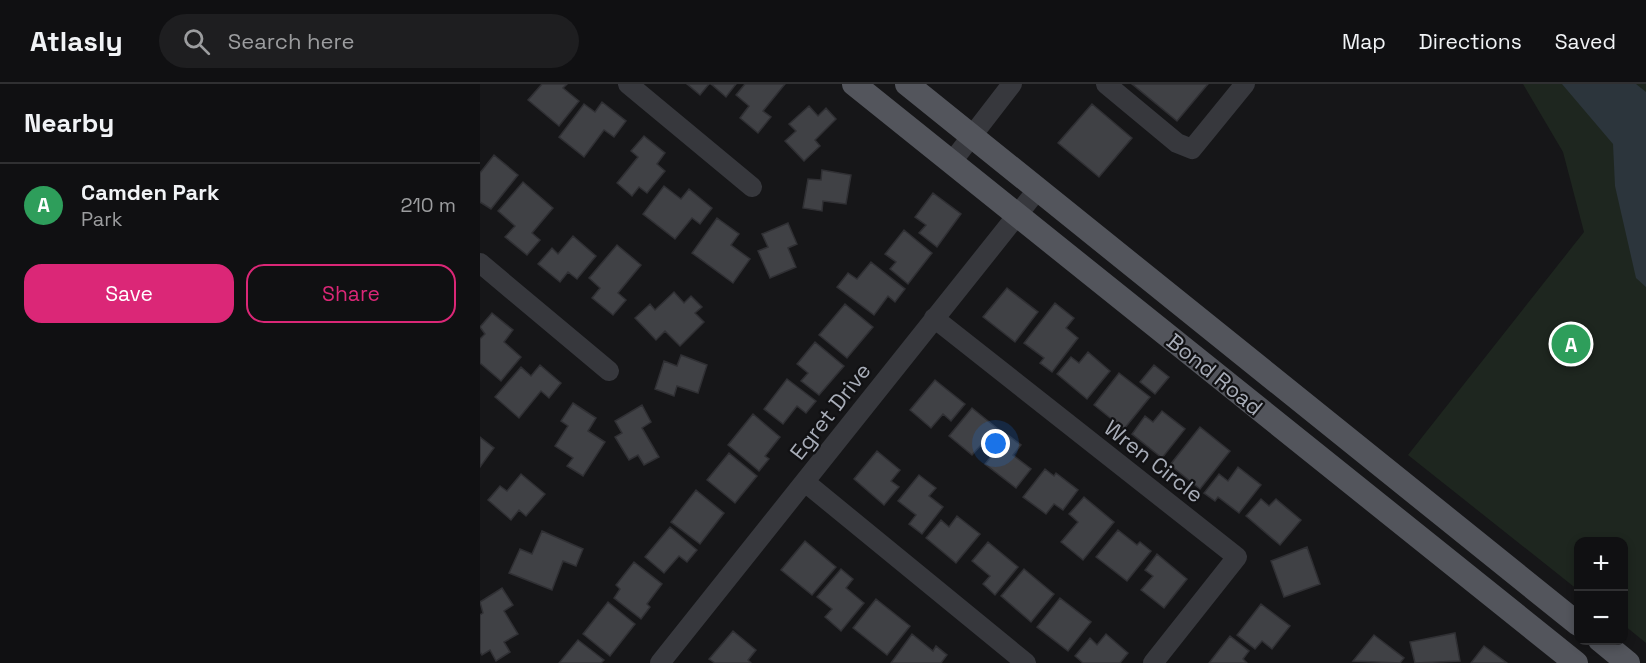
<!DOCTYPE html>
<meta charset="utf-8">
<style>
body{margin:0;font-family:"Space Grotesk",sans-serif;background:#1e1e20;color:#f1f3f6}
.controls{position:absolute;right:18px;bottom:18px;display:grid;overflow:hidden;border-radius:12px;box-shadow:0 3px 9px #0003}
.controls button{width:54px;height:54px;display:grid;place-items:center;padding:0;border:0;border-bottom:2px solid #303032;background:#101012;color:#f1f3f6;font:30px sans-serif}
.you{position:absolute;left:516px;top:360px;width:21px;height:21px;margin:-15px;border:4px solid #fff;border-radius:50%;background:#1a73e8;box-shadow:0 0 0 9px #1a73e833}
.badge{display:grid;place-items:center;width:39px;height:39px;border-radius:50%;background:#db2777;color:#fff;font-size:20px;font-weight:700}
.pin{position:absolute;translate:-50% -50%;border:3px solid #fff;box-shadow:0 2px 6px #0006}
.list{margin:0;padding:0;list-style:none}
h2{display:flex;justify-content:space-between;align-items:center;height:78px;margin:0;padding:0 24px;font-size:26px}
h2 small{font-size:20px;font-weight:400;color:#9c9d9f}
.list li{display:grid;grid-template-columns:39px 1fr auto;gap:18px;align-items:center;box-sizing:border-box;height:84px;padding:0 24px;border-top:2px solid #303032}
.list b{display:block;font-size:22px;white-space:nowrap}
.list p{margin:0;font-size:20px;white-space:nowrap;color:#9c9d9f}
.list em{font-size:20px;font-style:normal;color:#9c9d9f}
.actions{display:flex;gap:12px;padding:18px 24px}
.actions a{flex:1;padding:14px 0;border:2px solid #db2777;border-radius:18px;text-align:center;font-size:21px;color:#db2777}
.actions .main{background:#db2777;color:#fff}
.icon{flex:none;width:33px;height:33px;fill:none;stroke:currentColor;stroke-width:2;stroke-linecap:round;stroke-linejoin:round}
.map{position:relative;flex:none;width:1166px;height:579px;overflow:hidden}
header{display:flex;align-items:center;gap:36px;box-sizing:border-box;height:84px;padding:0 30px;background:#101012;border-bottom:2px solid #303032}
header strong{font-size:28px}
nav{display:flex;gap:33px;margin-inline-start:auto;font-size:21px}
.search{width:420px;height:54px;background:#1e1e20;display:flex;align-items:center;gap:15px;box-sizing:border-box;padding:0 21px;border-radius:33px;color:#9c9d9f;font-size:22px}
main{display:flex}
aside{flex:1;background:#101012}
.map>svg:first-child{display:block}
.green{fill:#1e261f}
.water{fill:#2c353c}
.building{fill:#404145;stroke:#303034;stroke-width:1.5}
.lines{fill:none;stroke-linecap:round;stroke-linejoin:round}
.minor{stroke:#37383d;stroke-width:20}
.major{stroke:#53555c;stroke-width:24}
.labels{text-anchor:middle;stroke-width:4.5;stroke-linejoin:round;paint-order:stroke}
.street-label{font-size:22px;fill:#a8adb8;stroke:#111113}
</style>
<header>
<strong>Atlasly</strong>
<div class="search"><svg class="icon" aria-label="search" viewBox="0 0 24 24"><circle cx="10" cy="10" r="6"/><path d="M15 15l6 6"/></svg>Search here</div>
<nav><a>Map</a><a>Directions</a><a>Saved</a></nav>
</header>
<main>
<aside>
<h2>Nearby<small></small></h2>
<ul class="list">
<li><span class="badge" style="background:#2e9e5b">A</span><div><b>Camden Park</b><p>Park</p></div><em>210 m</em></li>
</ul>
<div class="actions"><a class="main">Save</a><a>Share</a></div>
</aside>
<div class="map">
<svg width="1166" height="579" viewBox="0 0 1166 579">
<rect width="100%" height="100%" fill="#161618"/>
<path class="green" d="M1043,0H1166V559L1144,541V458H1098V506L928,371L1104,148L1083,68Z"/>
<path class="water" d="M1082,0H1156L1166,8V203L1156,194L1135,102L1133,60Z"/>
<path class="building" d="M62,0H87L83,4L99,17L79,42L48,16Z
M207,0H229L220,11Z
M231,0H256L246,13Z
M265,0H305L283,27L291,33L278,49L260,34L269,22L256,11Z
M652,0H728L697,37Z
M122,18L146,37L134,53L124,46L104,73L79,53L104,20L115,28Z
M612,20L652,54L619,93L578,59Z
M329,22L338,32L346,24L356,35L335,56L340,62L324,77L305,57L316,47L309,40Z
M164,52L185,69L177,80L185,87L167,109L159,103L152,112L137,99L158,73L151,67Z
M14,71L38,91L11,125L0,118V89Z
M342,86L371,91L366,120L343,117L342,127L323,124L328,95L341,96Z
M43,98L73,124L52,149L60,156L47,171L25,153L35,142L18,127Z
M184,102L201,115L209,105L232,124L220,140L212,134L195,155L163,130Z
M453,109L481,130L457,163L439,149L446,141L435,133Z
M237,134L259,150L251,161L270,175L253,199L212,169Z
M308,139L317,160L308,164L316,183L290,194L278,167L288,163L282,150Z
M424,146L452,169L428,200L410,185L416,178L405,170Z
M93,152L116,172L97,195L88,188L80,198L58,180L72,164L78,170Z
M137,161L161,181L138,209L146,216L133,231L112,214L120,204L109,194Z
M391,178L425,205L415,218L408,212L394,231L357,203L368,189L377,195Z
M527,204L558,228L535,258L503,233Z
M194,208L204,219L211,212L222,223L215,229L224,238L200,262L185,247L176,256L155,234L170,220L175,226Z
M575,219L594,234L586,244L598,254L572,288L560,279L564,274L544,259Z
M365,220L393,243L367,274L339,251Z
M12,229L33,246L24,258L41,273L21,297L0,279V255L5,250L0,243Z
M335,258L364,282L339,311L321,297L328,289L317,280Z
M608,268L630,287L607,315L577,290L591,273L599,279Z
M201,271L227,281L218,309L197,302L194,312L175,305L184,277L197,282Z
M60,281L81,299L69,314L61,307L39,334L15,313L41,283L51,292Z
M674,281L689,293L675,310L660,298Z
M639,289L670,313L644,345L614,321Z
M307,295L336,317L326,329L317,322L303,340L284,325Z
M455,296L485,320L471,337L463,330L451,344L430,326Z
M93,319L116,334L108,347L125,358L103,392L87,382L93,374L75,362L88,342L81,337Z
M162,321L171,338L162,344L179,373L164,381L158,371L149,376L135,353L142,349L135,337Z
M492,324L523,349L508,367L501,361L492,371L469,352Z
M682,327L705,345L682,374L652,350L665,332L673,338Z
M273,330L300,353L285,372L289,375L279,387L248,361Z
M720,343L750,367L720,405L690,381Z
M528,351L541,361L533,371L551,385L536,404L505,380Z
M0,353L14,364L0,383Z
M397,367L420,386L411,397L419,403L404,421L374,395Z
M249,369L277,392L255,419L227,396Z
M758,383L781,401L759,429L738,413L735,417L724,409L739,390L748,397Z
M565,385L574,392L576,389L598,406L583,426L574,420L566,430L543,413Z
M41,390L65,410L46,432L39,426L31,436L8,416L20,402L27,407Z
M439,391L456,404L449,412L463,423L442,450L429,440L436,431L418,417Z
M216,406L244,429L220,460L191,438Z
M604,413L634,438L603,476L581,458L598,438L589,430Z
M781,415L789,422L796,415L821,436L800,461L766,432Z
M477,432L500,450L476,479L446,454L461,436L469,443Z
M190,443L217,466L207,478L199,472L184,489L165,473Z
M638,446L657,461L660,458L671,467L647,497L616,473Z
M62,447L103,465L96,482L83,477L72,506L29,489L40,465L52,470Z
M325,457L356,483L332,511L301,486Z
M508,458L538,483L515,511L503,500L510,492L492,477Z
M827,463L840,500L804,513L791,477Z
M677,470L707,495L684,524L661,506L673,492L665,486Z
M154,478L182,500L167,520L170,523L161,535L134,514L140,505L136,501Z
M361,485L373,495L366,504L384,519L361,547L345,533L352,525L337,513Z
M544,485L574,510L551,538L521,512Z
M22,504L33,521L24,527L38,550L24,558L30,568L16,577L10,566L2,571L0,568V531L3,529L0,518Z
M580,514L611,538L588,567L557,543Z
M396,515L430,542L407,571L373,544Z
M128,518L155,540L130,572L103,550Z
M781,520L810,542L792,565L782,557L775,565L757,551Z
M253,547L276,566L268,576L271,579H235L229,575Z
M975,549L980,577L935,579L930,558Z
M432,550L453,567L456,562L467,571L461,579H411Z
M626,550L648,569L640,579H603L595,572L610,554L617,561Z
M894,551L924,574L920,579L873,577Z
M750,552L769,567L763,575L767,579H729Z
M98,556L124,576L121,579H79Z
M1004,562L1027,579H991Z"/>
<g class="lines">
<path class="minor" d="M148,0L272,103
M626,0L697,59L712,65L765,0
M471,79L532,0
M0,179L129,287
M454,234L757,473L673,579
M325,398L546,579
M180,579L558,105"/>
<path class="major" d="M374,0L1096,579
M427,0L1098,540
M1120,556L1148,579"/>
</g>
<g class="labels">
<g class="street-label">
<text transform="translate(735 290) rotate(39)" y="8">Bond Road</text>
<text transform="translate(350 327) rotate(-52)" y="8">Egret Drive</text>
<text transform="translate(674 377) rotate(38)" y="8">Wren Circle</text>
</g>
</g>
</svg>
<div class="controls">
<button>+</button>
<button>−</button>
</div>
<div class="you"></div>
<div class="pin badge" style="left:1091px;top:260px;background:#2e9e5b">A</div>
</div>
</main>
